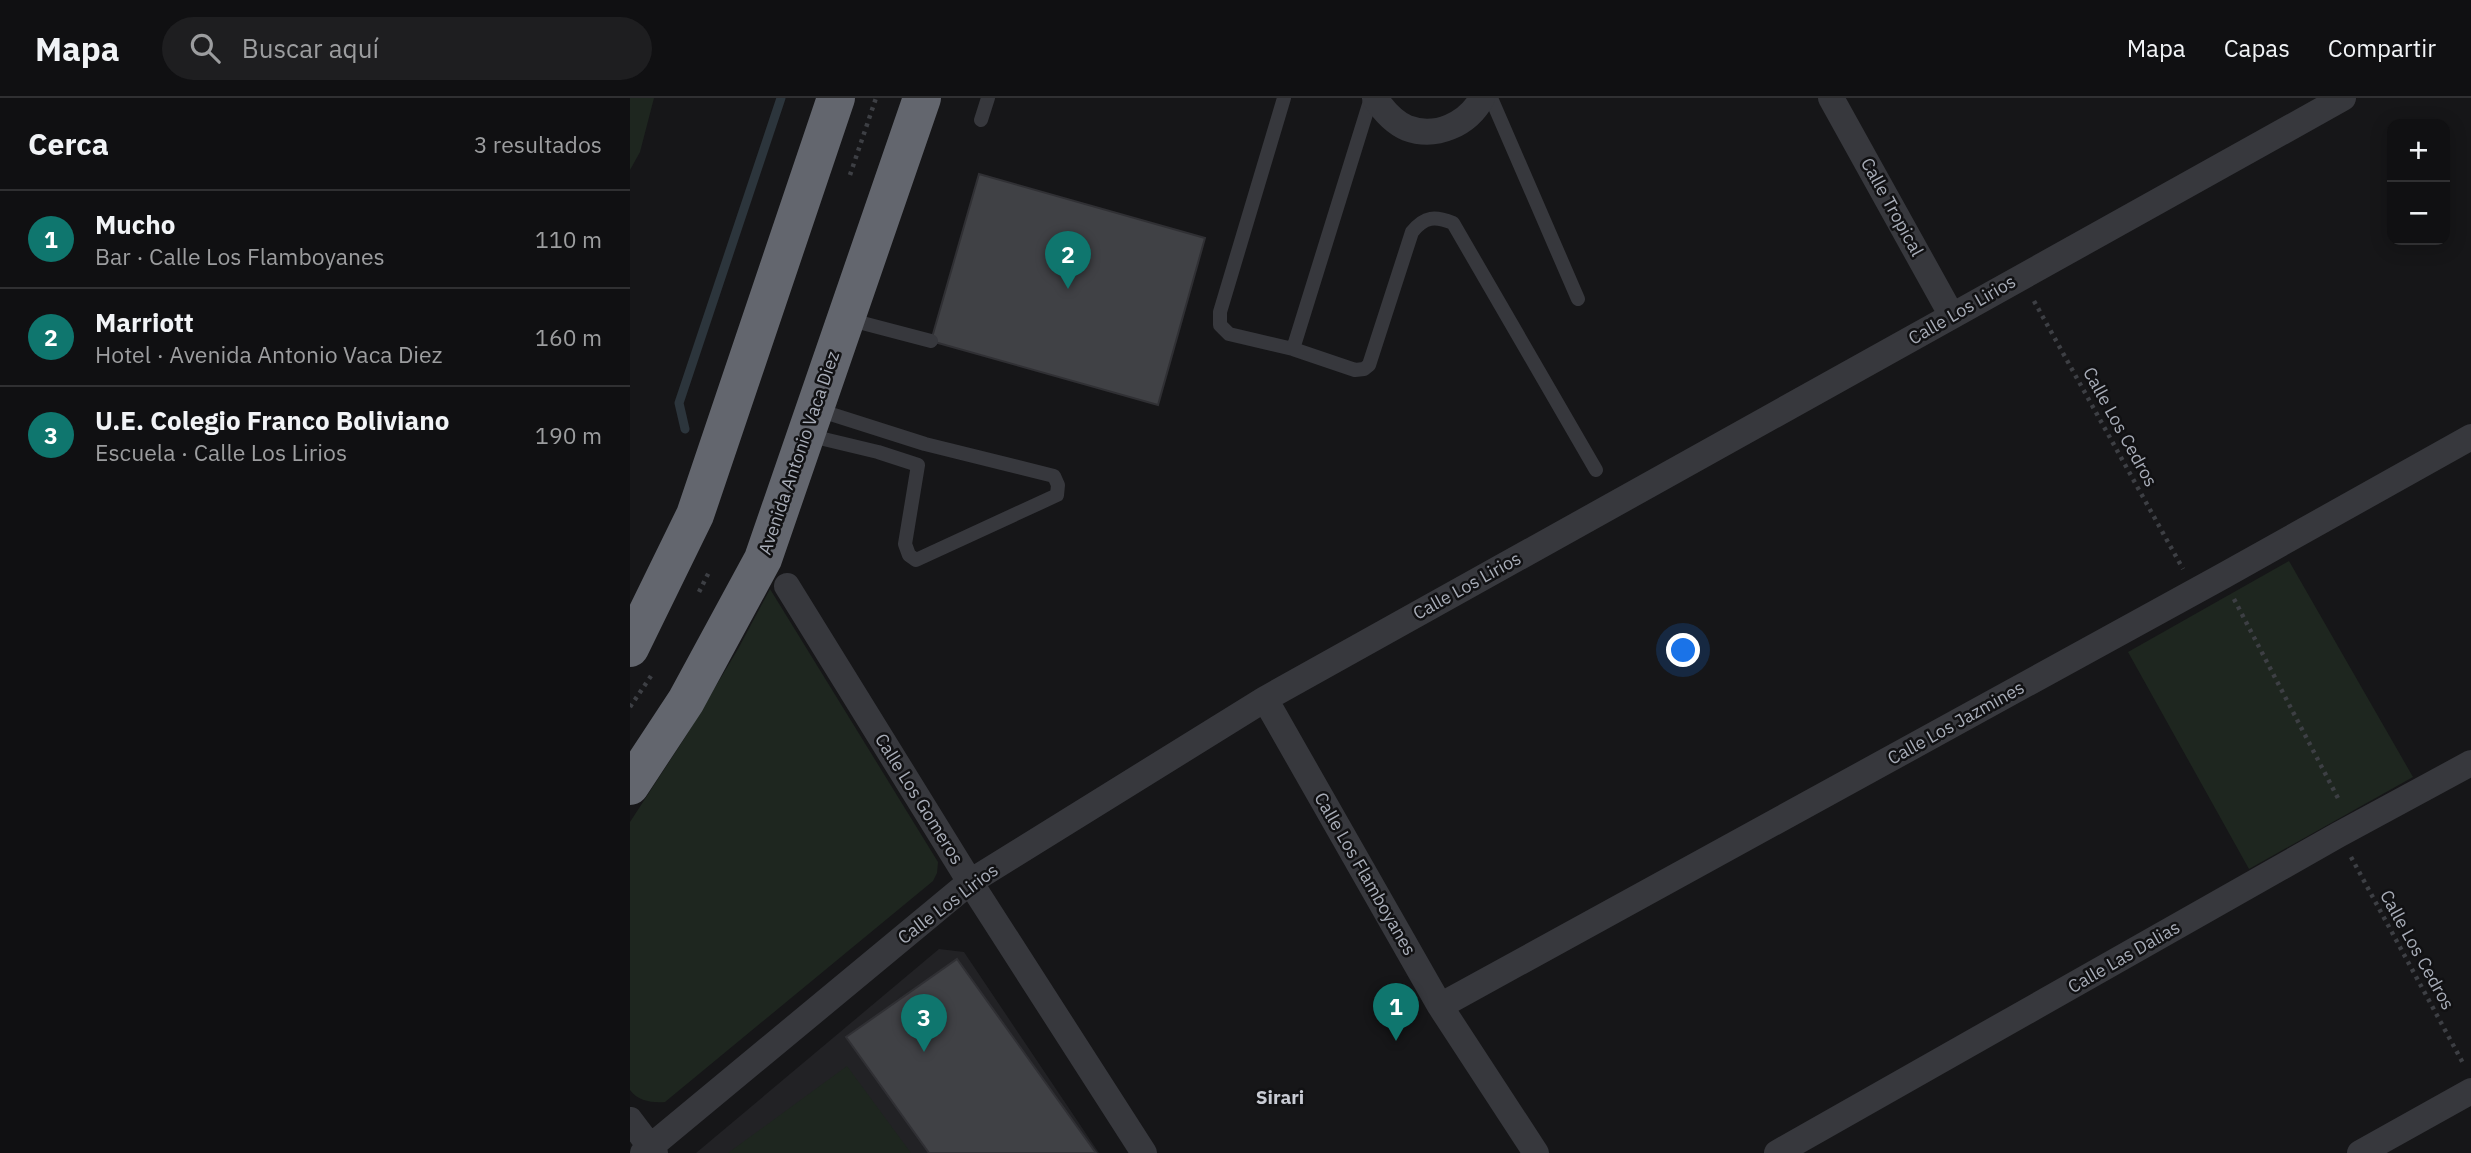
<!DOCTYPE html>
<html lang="es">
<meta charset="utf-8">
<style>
body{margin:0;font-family:"IBM Plex Sans",sans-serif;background:#1e1e20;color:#f1f3f6}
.controls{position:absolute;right:21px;top:21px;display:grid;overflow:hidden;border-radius:14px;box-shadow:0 4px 18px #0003}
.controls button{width:63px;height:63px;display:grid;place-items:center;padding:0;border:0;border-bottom:2px solid #303032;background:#101012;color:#f1f3f6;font:35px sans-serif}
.you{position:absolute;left:1054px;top:553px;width:24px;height:24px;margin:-18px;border:5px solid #fff;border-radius:50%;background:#1a73e8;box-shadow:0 0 0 10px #1a73e833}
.badge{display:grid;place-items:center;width:46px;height:46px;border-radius:50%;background:#0f766e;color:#fff;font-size:23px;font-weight:700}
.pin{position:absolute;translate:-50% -58px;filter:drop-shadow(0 2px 4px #0008)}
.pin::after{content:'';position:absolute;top:37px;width:24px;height:21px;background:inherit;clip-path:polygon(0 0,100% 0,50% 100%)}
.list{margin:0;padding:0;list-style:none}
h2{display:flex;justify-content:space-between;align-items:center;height:91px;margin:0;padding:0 28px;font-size:30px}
h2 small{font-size:23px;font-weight:400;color:#9c9d9f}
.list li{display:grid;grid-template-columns:46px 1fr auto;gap:21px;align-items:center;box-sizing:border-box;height:98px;padding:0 28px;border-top:2px solid #303032}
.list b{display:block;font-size:26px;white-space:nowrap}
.list p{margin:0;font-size:23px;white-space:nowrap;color:#9c9d9f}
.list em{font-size:23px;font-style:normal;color:#9c9d9f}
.icon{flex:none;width:38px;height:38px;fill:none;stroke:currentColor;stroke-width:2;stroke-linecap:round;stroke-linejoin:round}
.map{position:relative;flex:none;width:1841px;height:1055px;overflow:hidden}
header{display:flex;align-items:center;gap:42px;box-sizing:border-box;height:98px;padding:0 35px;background:#101012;border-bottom:2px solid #303032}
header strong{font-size:33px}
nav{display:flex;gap:38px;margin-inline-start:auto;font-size:24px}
.search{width:490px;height:63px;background:#1e1e20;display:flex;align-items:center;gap:18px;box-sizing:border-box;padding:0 24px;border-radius:38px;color:#9c9d9f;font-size:26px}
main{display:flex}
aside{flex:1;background:#101012}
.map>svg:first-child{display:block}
.built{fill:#222225}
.green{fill:#1e261f}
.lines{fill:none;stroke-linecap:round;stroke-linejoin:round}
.stream{stroke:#2c353c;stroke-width:9}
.building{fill:#404145;stroke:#303034;stroke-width:2}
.path{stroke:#3d3f44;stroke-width:4.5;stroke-dasharray:3.5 5;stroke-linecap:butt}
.lane{stroke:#37383d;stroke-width:14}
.street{stroke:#37383d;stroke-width:26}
.highway{stroke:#63666e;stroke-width:38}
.labels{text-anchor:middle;stroke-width:5;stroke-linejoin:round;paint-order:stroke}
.street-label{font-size:18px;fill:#a8adb8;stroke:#111113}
.neighbourhood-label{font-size:19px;font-weight:bold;fill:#c9ccd4;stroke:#111113}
</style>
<header>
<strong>Mapa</strong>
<div class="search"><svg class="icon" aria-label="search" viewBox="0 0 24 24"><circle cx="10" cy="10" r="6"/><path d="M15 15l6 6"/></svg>Buscar aquí</div>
<nav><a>Mapa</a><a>Capas</a><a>Compartir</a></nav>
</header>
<main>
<aside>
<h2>Cerca<small>3 resultados</small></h2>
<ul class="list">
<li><span class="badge">1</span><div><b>Mucho</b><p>Bar · Calle Los Flamboyanes</p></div><em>110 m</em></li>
<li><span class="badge">2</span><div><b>Marriott</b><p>Hotel · Avenida Antonio Vaca Diez</p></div><em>160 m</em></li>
<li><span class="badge">3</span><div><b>U.E. Colegio Franco Boliviano</b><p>Escuela · Calle Los Lirios</p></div><em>190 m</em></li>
</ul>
</aside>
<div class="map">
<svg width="1841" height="1055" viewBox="0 0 1841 1055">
<rect width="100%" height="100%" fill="#161618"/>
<path class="built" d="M309,851L334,854L469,1055H66Z"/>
<path class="green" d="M0,0H24L10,54L0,72Z
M1659,463L1783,679L1619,771L1498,554Z
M140,491L308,764L307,775L303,783L35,1004C22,1005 8,1003 0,992V724L56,638L108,551Z
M217,968L281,1055H98Z"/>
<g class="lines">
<path class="stream" d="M55,331L49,305L151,0"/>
</g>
<path class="building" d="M349,76L575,140L528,307L301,243Z
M327,861L466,1055H299L216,939Z"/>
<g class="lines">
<path class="path" d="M220,77L246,0
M1404,203L1553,471
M69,494L79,474
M1604,501L1710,704
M0,609L21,578
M1721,759L1834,967"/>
<path class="lane" d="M654,0L590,214V227L599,236L663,251L741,0
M861,0L948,201
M351,22L358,0
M217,221L301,243
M663,251L725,272L734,271L739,267L782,134C795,118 805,118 823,125L966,372
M177,337L248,354L288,367L275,446L279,457L286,462L427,397L428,387L424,378L295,346L185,311"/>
<path class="street" d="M745,0C753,12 763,24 777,30C806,41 838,26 852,0
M1201,0L1322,218
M157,488L340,784L514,1055
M635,601L810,908L906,1055
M810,908L1593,478L1841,339
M0,1022L25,1055
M13,1055L340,784L635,601L1713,0
M1147,1055L1708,737L1841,665
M1730,1055L1841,993"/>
<path class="highway" d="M0,550L65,417L206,0
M0,688L56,603L133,461L292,0"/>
</g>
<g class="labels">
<g class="street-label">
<text transform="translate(1262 109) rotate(61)" y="6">Calle Tropical</text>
<text transform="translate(1332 212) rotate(-30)" y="6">Calle Los Lirios</text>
<text transform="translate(1490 329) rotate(61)" y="6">Calle Los Cedros</text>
<text transform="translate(169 355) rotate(-71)" y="6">Avenida Antonio Vaca Diez</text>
<text transform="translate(837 488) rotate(-29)" y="6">Calle Los Lirios</text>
<text transform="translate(1326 625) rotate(-29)" y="6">Calle Los Jazmines</text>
<text transform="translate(289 701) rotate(58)" y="6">Calle Los Gomeros</text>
<text transform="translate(735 776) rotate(60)" y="6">Calle Los Flamboyanes</text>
<text transform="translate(318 806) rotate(-37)" y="6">Calle Los Lirios</text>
<text transform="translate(1787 852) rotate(61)" y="6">Calle Los Cedros</text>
<text transform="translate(1494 859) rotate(-30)" y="6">Calle Las Dalias</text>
</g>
<g class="neighbourhood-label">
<text x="650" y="1006">Sirari</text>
</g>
</g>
</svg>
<div class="controls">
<button>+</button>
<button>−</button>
</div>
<div class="you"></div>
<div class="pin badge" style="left:766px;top:943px">1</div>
<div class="pin badge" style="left:438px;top:191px">2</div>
<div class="pin badge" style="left:294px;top:954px">3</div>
</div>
</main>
